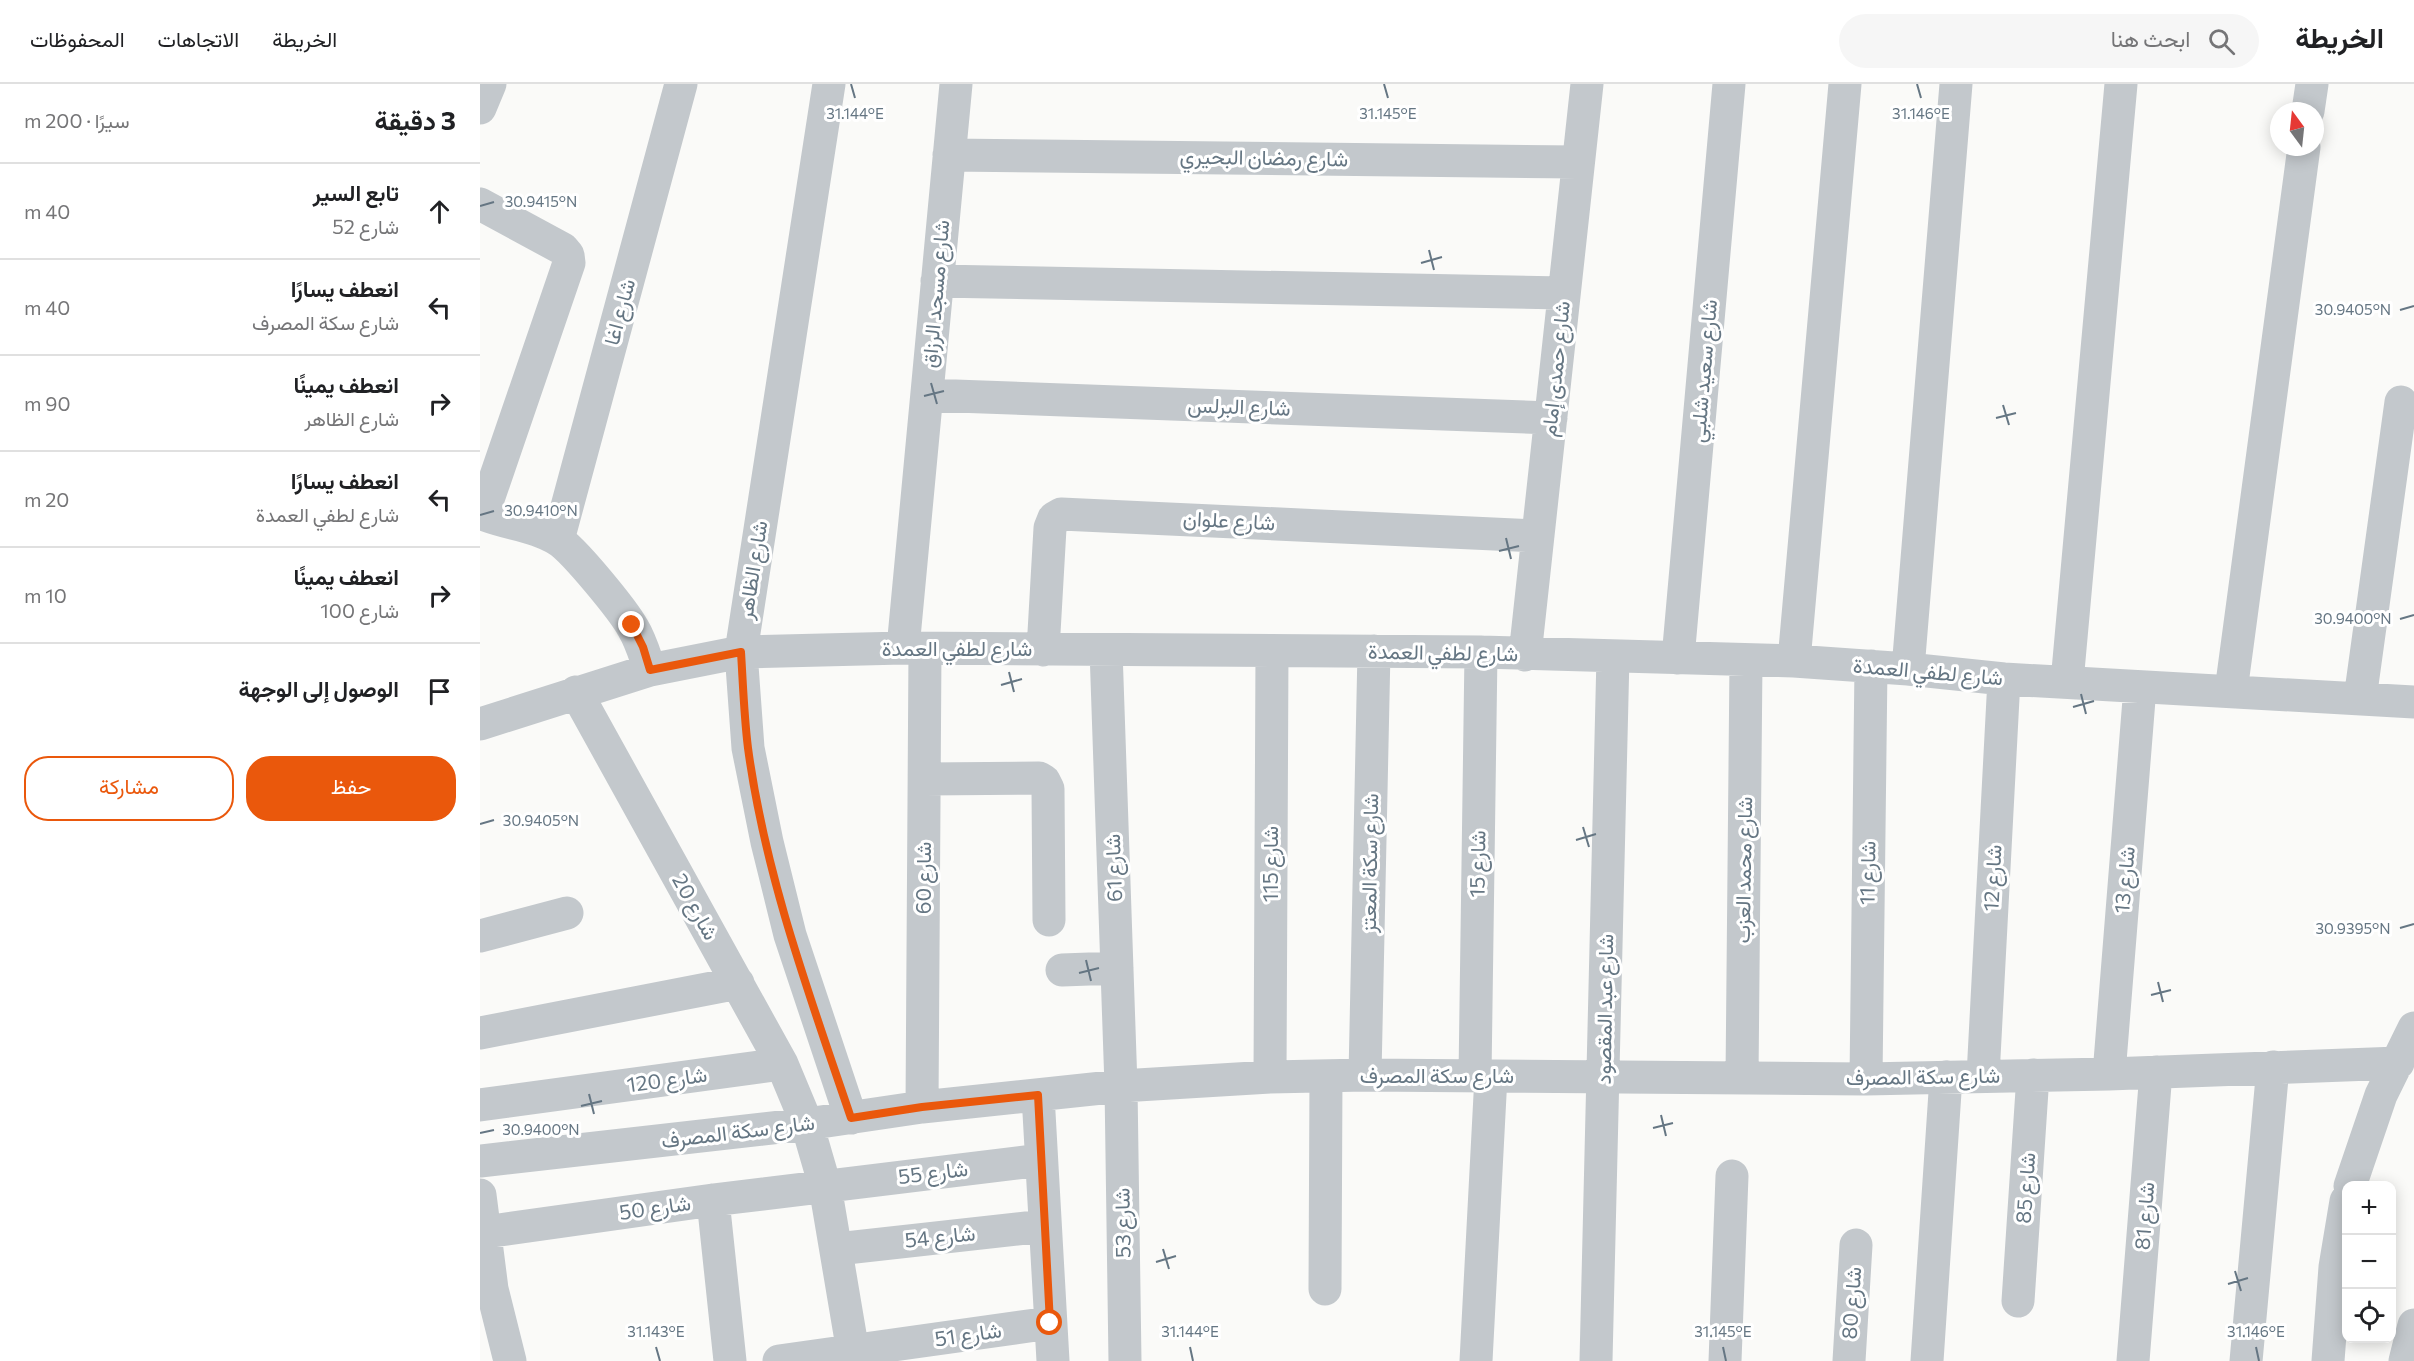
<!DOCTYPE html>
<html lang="ar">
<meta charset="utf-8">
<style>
body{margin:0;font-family:Commissioner,Vazirmatn,sans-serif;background:#f6f6f6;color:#202124;direction:rtl}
.controls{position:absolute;right:18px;bottom:18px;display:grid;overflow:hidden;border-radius:12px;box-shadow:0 3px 15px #0003}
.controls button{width:54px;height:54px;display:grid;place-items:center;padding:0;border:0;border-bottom:2px solid #e0e0e0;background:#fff;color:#202124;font:30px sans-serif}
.compass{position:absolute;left:1790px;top:18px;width:54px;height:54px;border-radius:50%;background:#fff;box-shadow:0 3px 15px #0003;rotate:345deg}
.stop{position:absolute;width:18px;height:18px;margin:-14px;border:4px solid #ea580c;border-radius:50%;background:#fff}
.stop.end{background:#ea580c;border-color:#fff;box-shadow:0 2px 6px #0008}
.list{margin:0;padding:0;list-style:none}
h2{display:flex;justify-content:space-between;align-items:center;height:78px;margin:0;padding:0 24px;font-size:26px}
h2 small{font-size:20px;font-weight:400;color:#757577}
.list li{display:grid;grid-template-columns:39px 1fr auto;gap:18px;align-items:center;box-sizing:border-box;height:96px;padding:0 24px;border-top:2px solid #e0e0e0}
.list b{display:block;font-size:22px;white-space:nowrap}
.list p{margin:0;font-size:20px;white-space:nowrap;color:#757577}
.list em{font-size:20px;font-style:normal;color:#757577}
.actions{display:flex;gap:12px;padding:18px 24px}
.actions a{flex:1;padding:14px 0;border:2px solid #ea580c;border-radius:24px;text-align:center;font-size:21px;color:#ea580c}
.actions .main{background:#ea580c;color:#fff}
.icon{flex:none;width:33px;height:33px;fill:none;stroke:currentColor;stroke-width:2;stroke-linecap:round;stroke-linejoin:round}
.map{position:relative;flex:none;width:1934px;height:1277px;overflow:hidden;direction:ltr}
header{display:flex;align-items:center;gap:36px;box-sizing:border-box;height:84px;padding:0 30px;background:#fff;border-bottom:2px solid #e0e0e0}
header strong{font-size:28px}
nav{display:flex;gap:33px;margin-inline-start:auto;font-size:21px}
.search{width:420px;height:54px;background:#f6f6f6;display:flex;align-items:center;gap:15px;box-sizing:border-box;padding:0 21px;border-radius:33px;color:#757577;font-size:22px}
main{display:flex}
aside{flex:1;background:#fff}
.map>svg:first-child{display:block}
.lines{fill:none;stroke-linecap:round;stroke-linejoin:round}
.minor{stroke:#c3c8cc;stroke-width:33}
.route{stroke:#ea580c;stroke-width:8}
.ticks{fill:none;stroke:#657683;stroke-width:2}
.labels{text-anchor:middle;stroke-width:6;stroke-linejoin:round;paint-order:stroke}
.street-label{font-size:21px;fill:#657683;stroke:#fff}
.ticks-label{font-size:15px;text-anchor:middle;fill:#657683;stroke:#fff;stroke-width:6;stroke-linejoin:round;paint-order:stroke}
</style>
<header>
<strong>الخريطة</strong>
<div class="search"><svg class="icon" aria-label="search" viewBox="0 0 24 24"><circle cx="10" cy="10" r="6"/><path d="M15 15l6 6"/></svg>ابحث هنا</div>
<nav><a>الخريطة</a><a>الاتجاهات</a><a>المحفوظات</a></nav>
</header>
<main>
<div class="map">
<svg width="1934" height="1277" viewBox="0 0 1934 1277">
<rect width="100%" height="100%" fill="#fafaf8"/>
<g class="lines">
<path class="minor" d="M349,0L261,568L268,664L287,758L310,851L371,1034
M0,24L10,0
M1828,27L1832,0
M469,71L1098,78
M0,120L83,165L88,171L89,179L3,430
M457,197L1084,209
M447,311L1071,334
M0,429C25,440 55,441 78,456C94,466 143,526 153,544C161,557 165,572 170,586
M78,456L201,0
M423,564L476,0
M563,566L570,444L574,434L581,430L1058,452
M626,566L641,1002L645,1277
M1045,571L1107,0
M1198,574L1249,0
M1314,577L1365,0
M1428,585L1476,0
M1587,598L1641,0
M1751,607L1824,63
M96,608L302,980L327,1040L345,1102L373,1268
M1880,615L1921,318
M0,640L170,586L261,568L423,564L1001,568L1314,577L1428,585L1524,595L1934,618
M445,695L559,694L564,697L568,705L569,836
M0,852L87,829
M582,886L637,884
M0,949L258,899
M1629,990L1660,603
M885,991L894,567
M995,992L1001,568
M1503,992L1524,595
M790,993L792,567
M1262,994L1266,577
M1386,995L1391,582
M558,1011L573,1277
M0,1021L302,980
M442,1023L445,565
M0,1077L327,1040L442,1023L641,1002L790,993L885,991L1386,995L1629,990L1918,979
M1870,1102L1901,1011L1934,944
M0,1111L12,1205L30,1277
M233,1116L250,1277
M5,1148L233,1116L561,1076
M357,1165L564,1142
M845,1205L846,992
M1538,1217L1553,991
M299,1277L570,1239
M996,1277L1011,992
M1116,1277L1133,572
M1245,1277L1252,1092
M1369,1277L1376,1161
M1447,1277L1466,993
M1653,1277L1676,988
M1766,1277L1793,983
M1848,1277L1855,1183L1866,1117
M1925,1277L1934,1241"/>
</g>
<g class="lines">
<path class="route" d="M152,541L163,563L170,586L261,568C263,600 264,632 268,664C285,791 330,913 371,1034L442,1023L558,1011L570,1239"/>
</g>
<path class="ticks" d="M371,0L375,14M904,0L908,14M1437,0L1441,14M0,122L14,118M949,166L954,186M941,179L962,173M1920,226L1934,222M451,299L457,320M444,312L464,307M1523,321L1529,341M1516,334L1536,329M0,431L14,427M1026,454L1031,475M1019,467L1039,462M1920,535L1934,531M529,588L534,608M521,601L542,595M1601,610L1606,630M1593,623L1614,617M0,740L14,736M1103,743L1109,763M1096,756L1116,750M1920,844L1934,840M606,876L611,897M599,889L619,884M1678,898L1683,918M1671,911L1691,906M109,1010L114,1030M101,1022L122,1017M1181,1031L1186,1052M1173,1044L1193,1039M0,1049L14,1046M683,1165L689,1185M676,1178L696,1172M1755,1187L1761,1207M1748,1200L1768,1194M176,1263L180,1277M710,1263L713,1277M1243,1263L1246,1277M1776,1263L1779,1277"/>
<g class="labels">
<g class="street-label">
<text transform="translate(784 74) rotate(1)" y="7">شارع رمضان البحيري</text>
<text transform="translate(456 210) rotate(-85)" y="7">شارع مسجد الرزاق</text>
<text transform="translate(140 228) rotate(-75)" y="7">شارع اغا</text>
<text transform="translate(1076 285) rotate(-84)" y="7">شارع حمدى إمام</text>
<text transform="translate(1224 287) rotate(-85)" y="7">شارع سعيد شلبي</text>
<text transform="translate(759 323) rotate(2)" y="7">شارع البرلس</text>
<text transform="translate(749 437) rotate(3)" y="7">شارع علوان</text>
<text transform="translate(273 486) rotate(-81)" y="7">شارع الظاهر</text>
<text x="477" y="572">شارع لطفي العمدة</text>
<text transform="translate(963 569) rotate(1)" y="7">شارع لطفي العمدة</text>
<text transform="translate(1448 588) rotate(5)" y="7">شارع لطفي العمدة</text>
<text transform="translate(890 779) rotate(-89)" y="7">شارع سكة المعتز</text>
<text transform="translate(791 780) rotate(-90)" y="7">شارع 115</text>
<text transform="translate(998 780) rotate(-89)" y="7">شارع 15</text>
<text transform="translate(634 784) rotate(-92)" y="7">شارع 61</text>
<text transform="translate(1264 786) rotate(-89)" y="7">شارع محمد العزب</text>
<text transform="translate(1388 789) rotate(-89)" y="7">شارع 11</text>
<text transform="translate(444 794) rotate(-90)" y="7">شارع 60</text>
<text transform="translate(1513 794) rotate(-87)" y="7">شارع 12</text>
<text transform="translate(1645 796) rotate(-85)" y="7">شارع 13</text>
<text transform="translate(215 823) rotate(61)" y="7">شارع 20</text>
<text transform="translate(1125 925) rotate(-89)" y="7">شارع عبد المقصود</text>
<text x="957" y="999">شارع سكة المصرف</text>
<text transform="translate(1443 993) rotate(-1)" y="7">شارع سكة المصرف</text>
<text transform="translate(187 996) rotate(-8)" y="7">شارع 120</text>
<text transform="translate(258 1048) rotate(-7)" y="7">شارع سكة المصرف</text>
<text transform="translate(453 1089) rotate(-7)" y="7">شارع 55</text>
<text transform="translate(1546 1104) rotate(-86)" y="7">شارع 85</text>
<text transform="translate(175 1124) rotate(-8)" y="7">شارع 50</text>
<text transform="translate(1665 1132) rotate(-86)" y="7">شارع 81</text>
<text transform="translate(643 1139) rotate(-91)" y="7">شارع 53</text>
<text transform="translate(460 1153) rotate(-6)" y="7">شارع 54</text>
<text transform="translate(1372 1219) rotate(-86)" y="7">شارع 80</text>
<text transform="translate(488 1251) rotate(-8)" y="7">شارع 51</text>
</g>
</g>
<g class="ticks-label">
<text x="375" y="35">31.144°E</text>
<text x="908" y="35">31.145°E</text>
<text x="1441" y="35">31.146°E</text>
<text x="61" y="123">30.9415°N</text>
<text x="1873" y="231">30.9405°N</text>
<text x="61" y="432">30.9410°N</text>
<text x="1873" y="540">30.9400°N</text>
<text x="61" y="742">30.9405°N</text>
<text x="1873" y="850">30.9395°N</text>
<text x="61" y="1051">30.9400°N</text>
<text x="176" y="1253">31.143°E</text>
<text x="710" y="1253">31.144°E</text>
<text x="1243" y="1253">31.145°E</text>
<text x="1776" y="1253">31.146°E</text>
</g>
</svg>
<div class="controls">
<button>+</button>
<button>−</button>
<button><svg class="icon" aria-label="locate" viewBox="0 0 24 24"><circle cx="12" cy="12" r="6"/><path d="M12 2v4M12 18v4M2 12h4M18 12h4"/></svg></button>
</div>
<svg class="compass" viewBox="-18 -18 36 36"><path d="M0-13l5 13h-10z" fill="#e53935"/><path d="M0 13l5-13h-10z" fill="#757577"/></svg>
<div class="stop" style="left:570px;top:1239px"></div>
<div class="stop end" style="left:152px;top:541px"></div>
</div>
<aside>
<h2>3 دقيقة<small>سيرًا · 200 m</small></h2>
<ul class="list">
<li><svg class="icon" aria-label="ahead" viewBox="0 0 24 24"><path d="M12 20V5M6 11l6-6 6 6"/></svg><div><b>تابع السير</b><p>شارع 52</p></div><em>40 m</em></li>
<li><svg class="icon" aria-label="left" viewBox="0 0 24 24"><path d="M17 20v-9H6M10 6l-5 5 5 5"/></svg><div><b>انعطف يسارًا</b><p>شارع سكة المصرف</p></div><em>40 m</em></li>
<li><svg class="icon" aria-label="right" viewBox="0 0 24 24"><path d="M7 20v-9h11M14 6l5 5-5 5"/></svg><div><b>انعطف يمينًا</b><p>شارع الظاهر</p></div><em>90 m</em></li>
<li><svg class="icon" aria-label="left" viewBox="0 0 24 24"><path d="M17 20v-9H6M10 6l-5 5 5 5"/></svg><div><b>انعطف يسارًا</b><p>شارع لطفي العمدة</p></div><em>20 m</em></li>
<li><svg class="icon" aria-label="right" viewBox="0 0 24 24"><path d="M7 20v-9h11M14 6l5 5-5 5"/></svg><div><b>انعطف يمينًا</b><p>شارع 100</p></div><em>10 m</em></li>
<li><svg class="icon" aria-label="arrive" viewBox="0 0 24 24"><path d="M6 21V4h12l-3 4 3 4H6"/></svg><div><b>الوصول إلى الوجهة</b></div></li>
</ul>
<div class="actions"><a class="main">حفظ</a><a>مشاركة</a></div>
</aside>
</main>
